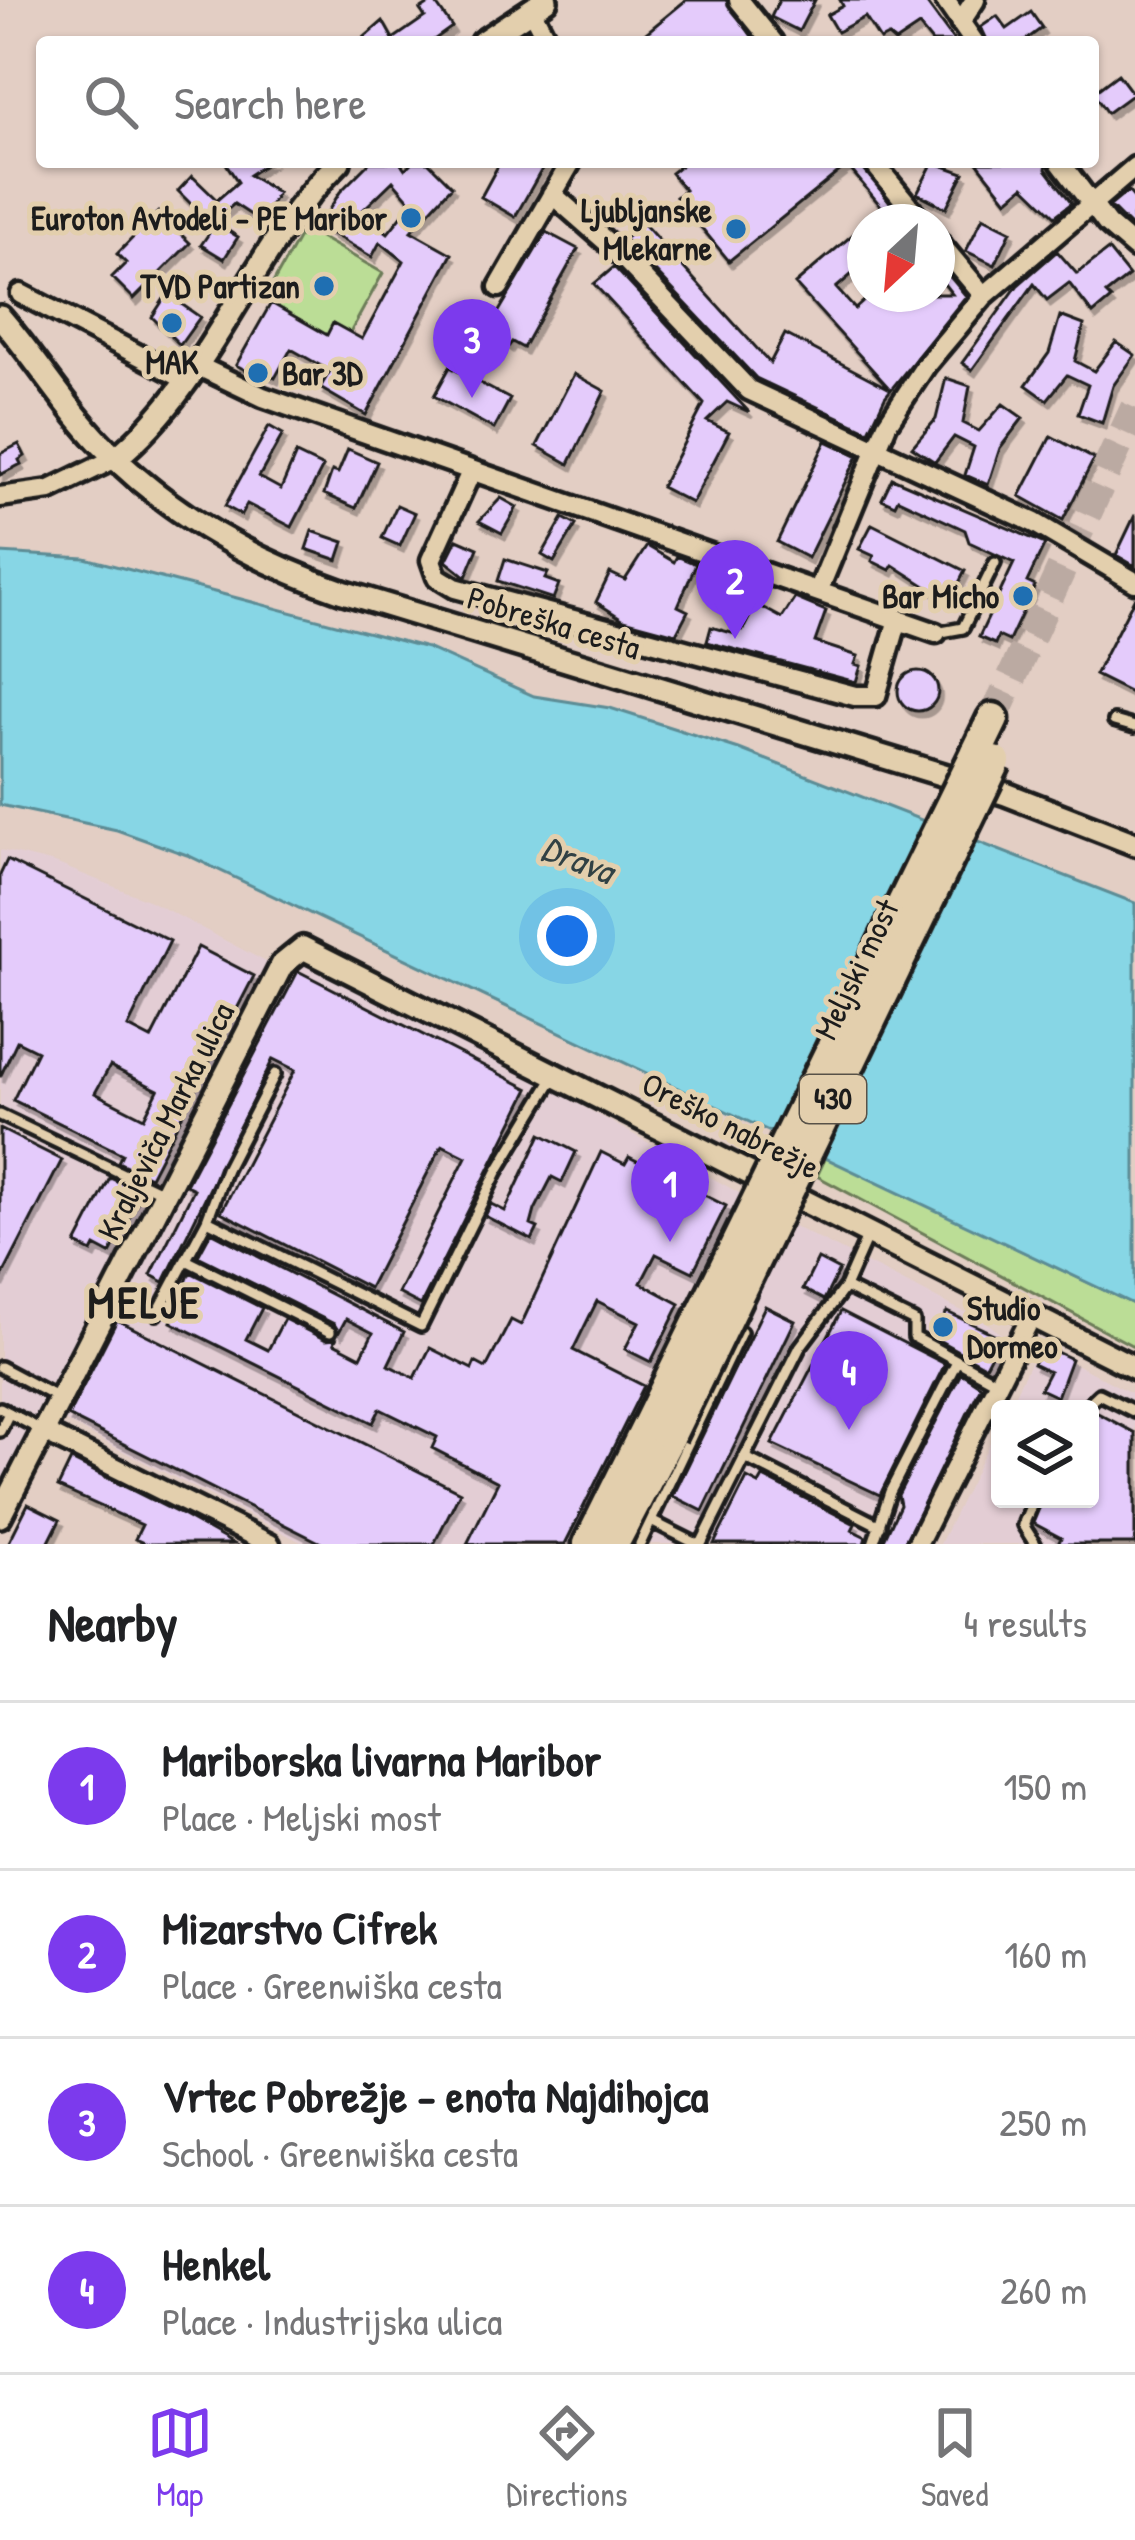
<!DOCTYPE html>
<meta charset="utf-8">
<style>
body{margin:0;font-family:"Patrick Hand",sans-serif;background:#f6f6f6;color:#202124}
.controls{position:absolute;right:36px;bottom:36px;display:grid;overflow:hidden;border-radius:12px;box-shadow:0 3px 9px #0004}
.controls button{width:108px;height:108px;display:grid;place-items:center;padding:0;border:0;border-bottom:3px solid #e0e0e0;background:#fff;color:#202124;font:60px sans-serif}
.compass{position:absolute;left:847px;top:204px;width:108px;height:108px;border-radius:50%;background:#fff;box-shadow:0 3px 9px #0004;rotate:206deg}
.you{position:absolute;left:567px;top:936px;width:42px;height:42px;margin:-30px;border:9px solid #fff;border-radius:50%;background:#1a73e8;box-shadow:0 0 0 18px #1a73e833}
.badge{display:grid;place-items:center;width:78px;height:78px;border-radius:50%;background:#7c3aed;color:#fff;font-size:39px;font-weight:700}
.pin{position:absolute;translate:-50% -99px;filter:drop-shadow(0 3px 6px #0008)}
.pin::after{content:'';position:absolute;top:63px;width:42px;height:36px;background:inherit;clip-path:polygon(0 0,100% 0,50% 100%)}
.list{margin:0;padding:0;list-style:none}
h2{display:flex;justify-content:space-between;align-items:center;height:156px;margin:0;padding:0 48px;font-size:51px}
h2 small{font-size:39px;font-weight:400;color:#757577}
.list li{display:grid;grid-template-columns:78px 1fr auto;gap:36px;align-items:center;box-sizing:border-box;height:168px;padding:0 48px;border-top:3px solid #e0e0e0}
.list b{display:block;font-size:45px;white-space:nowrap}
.list p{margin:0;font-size:39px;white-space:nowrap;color:#757577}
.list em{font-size:39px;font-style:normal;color:#757577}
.icon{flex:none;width:66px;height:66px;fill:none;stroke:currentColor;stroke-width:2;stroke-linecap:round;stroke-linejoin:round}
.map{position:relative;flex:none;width:1135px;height:1544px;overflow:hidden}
.search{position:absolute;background:#fff;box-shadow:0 3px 9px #0004;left:36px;right:36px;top:36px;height:132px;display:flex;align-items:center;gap:30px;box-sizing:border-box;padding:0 42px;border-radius:12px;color:#757577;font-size:45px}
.sheet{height:828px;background:#fff}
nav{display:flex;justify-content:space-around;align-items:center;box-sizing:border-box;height:168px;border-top:3px solid #e0e0e0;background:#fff;font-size:33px;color:#757577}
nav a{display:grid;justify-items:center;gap:6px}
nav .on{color:#7c3aed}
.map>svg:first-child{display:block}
.built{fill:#e3cdd4}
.green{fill:#bbdd96;stroke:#6c7c59;stroke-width:3}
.water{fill:#87d6e5;stroke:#5c8c95;stroke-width:3}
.building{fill:#e4cbfb;stroke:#1c1c1c;stroke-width:3;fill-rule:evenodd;filter:url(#shadow)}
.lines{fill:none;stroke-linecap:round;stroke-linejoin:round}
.trunk-tunnel{stroke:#bbaaa2;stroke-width:30;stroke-dasharray:30 15;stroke-linecap:butt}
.service-casing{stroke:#1c1c1c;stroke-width:18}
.minor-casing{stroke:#1c1c1c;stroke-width:27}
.tertiary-casing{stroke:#1c1c1c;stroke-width:30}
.trunk-casing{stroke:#1c1c1c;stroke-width:39}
.service{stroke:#e3cfad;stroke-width:9}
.minor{stroke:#e3cfad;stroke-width:18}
.tertiary{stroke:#e3cfad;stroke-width:21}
.trunk{stroke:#e3cfad;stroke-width:30}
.trunk-bridge-casing{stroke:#1c1c1c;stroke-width:39;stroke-linecap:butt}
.trunk-bridge{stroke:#e3cfad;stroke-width:30}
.poi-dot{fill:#1f6fb2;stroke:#e3cfad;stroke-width:4.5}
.labels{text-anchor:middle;stroke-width:10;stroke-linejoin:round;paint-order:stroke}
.shield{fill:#e3cfad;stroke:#585248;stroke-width:3}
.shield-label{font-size:30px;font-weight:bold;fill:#1c1c1c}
.poi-label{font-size:33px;font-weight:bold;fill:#1c1c1c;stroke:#e3cfad;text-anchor:end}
.street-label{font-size:33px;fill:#1c1c1c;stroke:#e3cfad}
.water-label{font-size:36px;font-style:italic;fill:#314144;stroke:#e3cfad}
.district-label{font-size:45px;font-weight:bold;letter-spacing:3px;fill:#1c1c1c;stroke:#e3cfad}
</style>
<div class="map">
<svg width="1135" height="1544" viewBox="0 0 1135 1544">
<defs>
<filter id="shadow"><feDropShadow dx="3.5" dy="6" stdDeviation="0" flood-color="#0004"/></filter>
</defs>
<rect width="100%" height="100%" fill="#e3cec4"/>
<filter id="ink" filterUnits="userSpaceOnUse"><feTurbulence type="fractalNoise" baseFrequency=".00833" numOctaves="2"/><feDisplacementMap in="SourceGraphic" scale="24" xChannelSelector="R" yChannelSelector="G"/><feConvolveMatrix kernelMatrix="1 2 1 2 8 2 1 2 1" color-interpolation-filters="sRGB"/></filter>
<g filter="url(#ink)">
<path class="built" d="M0,850L55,863L150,901L268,963L0,1493Z
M303,964L530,1077L741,1194L571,1544H305L60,1419L290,968Z
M791,1225L990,1325L1002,1335L999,1351L903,1544H634Z
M1039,1345L1135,1395V1544H940L1000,1422V1499H1090V1409H1007Z"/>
<path class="green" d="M304,228L383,273L350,333L334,324L327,335L264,299Z
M826,1157L1135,1305V1347L817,1176Z"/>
<path class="water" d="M0,553L85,558L427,648L534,696L610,708L739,749L1135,903V1305L187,855L117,830L0,805Z"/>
<path class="building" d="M686,0H726L756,42H635Z
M779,0H815L799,31L771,17Z
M840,0H924L955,42H932L919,26L895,42L888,36L880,40L865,17L837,32L827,15L843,6Z
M434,1L452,27L431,42H359L383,21L393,39L425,17L420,10Z
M1031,12L1042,28L1023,42H988L981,27L997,16L1007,29Z
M1118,74L1133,94L1107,113L1093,93Z
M225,162H269L249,175L278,193L260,221L234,204L211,224L178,191L192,176L217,200L238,182Z
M370,162H400L405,169L412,162H428L452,186L411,231L452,254L366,415L320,388L330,371L291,349L275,378L264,372L260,378L236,365L271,303L327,335L333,323L362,339L404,261L380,242L372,257L319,226L340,192ZM393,181L412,203L388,233L361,212Z
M500,162H546L515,217L481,197Z
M685,162H860L905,222H894L847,165L729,261L676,197L685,190L671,173Z
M933,162L964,173L946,208L917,193Z
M977,162H1047L1046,169L1072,203L1055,216L1024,186L1007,200Z
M1128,191L1135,199L1132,228L1110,206Z
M158,212L190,243L134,299L112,277L126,263L117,254Z
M983,217L1011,231L995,265L966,251Z
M216,223L238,237L224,259L201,245Z
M643,223L770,363L785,334L890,389L795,284L865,224V263L836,288L855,309L872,294H952L937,275V261L966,296L885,397L869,431L756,378L625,239Z
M546,232L578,249L523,348L512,342L509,346L488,330Z
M1108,250L1129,276L1106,294L1111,299L1093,314L1069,283L1047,300L1034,284L972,370L962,363L1018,285L1057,251L1077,274Z
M614,267L749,412L727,402L707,421L729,432L692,503L661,487L704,404L594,284Z
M167,294L200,317L180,345L152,317Z
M1060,316L1084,325L1075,361L1094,371L1116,342L1135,355L1113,386L1102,423L1078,414L1088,385L1067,375L1047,400L1026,385L1049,353Z
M450,367L510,399L494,429L434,396Z
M574,374L605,391L569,464L537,446Z
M946,378L970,386L963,423L979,431L1003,404L1023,418L1000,448L988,485L965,475L974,447L954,437L935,462L912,447L936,419Z
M269,426L283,434L259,477L281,489L296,454L323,467L292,527L247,504L241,515L225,506Z
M1051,436L1094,459L1063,520L1020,496Z
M826,441L858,456L808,558L777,542Z
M19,444L25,456L19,460L21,464L0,475V454Z
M348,449L377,462L356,508L324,494L332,471L338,473Z
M892,478L1045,544L1027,582L1035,586L1009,641L998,636L995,644L979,637L1014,563L969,542L965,530L898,499L895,505L882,499Z
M501,498L517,507L502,533L479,521Z
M397,505L415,513L400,546L382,538Z
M1135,515V566L1116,555Z
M563,518L576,525L554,562L542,555Z
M872,524L965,571L953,595L937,587L935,592L893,565L890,570L872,561L874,556L859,549Z
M312,531L344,542L338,560L306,549Z
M457,539L478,548L466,577L446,561Z
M647,546L674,562L677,556L696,564L678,606L688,611L676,634L624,620L596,602L610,573L625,580Z
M505,559L548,573L545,579L559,584L553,599L498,581Z
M1135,597V686L1131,693L1095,675Z
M795,598L826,611L815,642L858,656L855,664L861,666L856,682L707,642L711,627L735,634L737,628L743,630L756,604L782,618Z
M898 691a20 20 0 1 1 40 0a20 20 0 1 1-40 0Z
M7,860L170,941L128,1027L151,1039L198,947L254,976L150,1177L118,1162L122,1154L13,1100L37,1051L17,1041L0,1077V875ZM110,1066L158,1090L144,1118L95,1093Z
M298,971L529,1089L421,1305L398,1293L466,1157L442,1145L369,1288L221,1212L295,1070L273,1059L164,1282L151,1275L194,1189L186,1185Z
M0,1129L62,1160L0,1281Z
M541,1134L576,1152L562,1182L552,1177L535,1210L531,1225L538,1228L532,1240L485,1216L491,1204L505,1211Z
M601,1152L625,1164L629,1157L726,1206L693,1272L656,1254L641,1283L680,1304L651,1362L625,1349L639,1322L597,1301L573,1350L644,1386L565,1544H467L498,1482L432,1448L437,1437L380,1409L373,1423L171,1322L190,1272L262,1308L246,1339L268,1350L284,1319L326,1340L336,1339L334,1343L361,1357L373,1333L346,1319L339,1332L334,1324L198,1256L211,1232L404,1332L388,1365L415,1378L430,1348L472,1369L475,1362L486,1368L511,1320L521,1325Z
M110,1178L142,1193L110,1254L95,1246L92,1252L76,1244Z
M818,1259L839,1270L824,1300L803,1289Z
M765,1306L795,1321L703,1511L673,1496Z
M841,1311L945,1364L880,1495L772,1444Z
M947,1312L1000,1337L985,1366L933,1337Z
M117,1320L460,1492L434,1544H323L68,1416Z
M1042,1345L1071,1359L1057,1397L1040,1389L1049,1372L1033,1364Z
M961,1373L981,1386L904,1544H882L900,1505L898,1495Z
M1094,1411L1135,1433V1544H1058L1061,1538L1033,1523L1043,1499H1090Z
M71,1460L184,1516L234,1544H146L135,1539L142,1525L58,1487Z
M763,1477L855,1524L852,1530L866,1537L864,1544H714L747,1478L759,1484Z
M28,1504L60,1520L48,1544H8Z"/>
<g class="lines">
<path class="trunk-tunnel" d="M993,719L1135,408"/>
<g class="service-casing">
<path id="service" d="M936,633L963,628L995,563
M1114,721L1135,727
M0,1115L165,1194
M207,1220L226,1169L275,1074
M186,1260L330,1332
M845,1287L914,1321V1337L998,1383
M157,1314L207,1220L421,1326L497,1172L554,1077
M0,1367L60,1399
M0,1408L43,1431
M1083,1409L1099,1394L1135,1412
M0,1431L9,1413
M744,1457L880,1526
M1034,1499L1023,1525L1035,1544
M651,1521L697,1544
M640,1544L741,1332
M701,1544L800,1347L845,1287L867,1237
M873,1544L890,1492L957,1361"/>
</g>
<g class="minor-casing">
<path id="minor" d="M739,0L773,42
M945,0L974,42
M531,9L548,42
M960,23L975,0
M873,162L922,222
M1060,162L1107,224L1135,248
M552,194L617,251L749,390L1035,523L1135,582
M937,240L984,296
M499,287L571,162
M21,294L187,380
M196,365L263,397L936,633
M471,472L431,560L437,577L455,588L855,696H876L898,619
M0,497L50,490L116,458
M819,589L887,424L926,365L984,296L1135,167
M44,1432L270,1544
M917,1544L1032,1315"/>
</g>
<g class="tertiary-casing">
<path id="tertiary" d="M482,42L546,0
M0,317C35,357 63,404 99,442C166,513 251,560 343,592L1006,794L1135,844
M116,458C213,379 250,249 339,162
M0,1516L282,965L303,948L1135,1368"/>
</g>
<g class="trunk-casing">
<path id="trunk" d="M976,754L993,719
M589,1544L648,1425
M613,1544L670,1435"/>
</g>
<use href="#service" class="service"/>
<use href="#minor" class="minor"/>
<use href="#tertiary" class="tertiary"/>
<use href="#trunk" class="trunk"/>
<g class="trunk-bridge-casing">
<path id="trunk-bridge" d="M648,1425L976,754
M670,1435L995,762"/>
</g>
<use href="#trunk-bridge" class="trunk-bridge"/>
</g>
</g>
<g class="poi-dot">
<circle cx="411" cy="218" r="12"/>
<circle cx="736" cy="229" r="12"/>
<circle cx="324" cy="286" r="12"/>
<circle cx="172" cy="323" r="12"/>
<circle cx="258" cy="373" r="12"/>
<circle cx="1023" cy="596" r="12"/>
<circle cx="943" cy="1327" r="12"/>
</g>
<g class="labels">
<rect class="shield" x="800" y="1075" width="66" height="48" rx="9"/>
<g class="shield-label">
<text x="833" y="1109">430</text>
</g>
<g class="poi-label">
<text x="712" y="222">Ljubljanske<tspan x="712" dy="38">Mlekarne</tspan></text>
<text x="387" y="230">Euroton Avtodeli - PE Maribor</text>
<text x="300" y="298">TVD Partizan</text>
<text x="172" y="374" text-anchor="middle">MAK</text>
<text x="282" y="385" text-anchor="start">Bar 3D</text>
<text x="999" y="608">Bar Micho</text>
<text x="967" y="1320" text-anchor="start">Studio<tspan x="967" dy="38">Dormeo</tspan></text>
</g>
<g class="street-label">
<text transform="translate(554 622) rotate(17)" y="12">Pobreška cesta</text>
<text transform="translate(856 969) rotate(-64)" y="12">Meljski most</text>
<text transform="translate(165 1121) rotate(-63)" y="12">Kraljeviča Marka ulica</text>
<text transform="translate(731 1125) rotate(27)" y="12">Oreško nabrežje</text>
</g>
<g class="water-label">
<text transform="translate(578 859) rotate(21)" y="13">Drava</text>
</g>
<g class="district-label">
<text x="145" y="1318">MELJE</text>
</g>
</g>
</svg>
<div class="controls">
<button><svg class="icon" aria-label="layers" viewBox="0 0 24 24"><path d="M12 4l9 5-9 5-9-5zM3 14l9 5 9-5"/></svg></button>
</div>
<svg class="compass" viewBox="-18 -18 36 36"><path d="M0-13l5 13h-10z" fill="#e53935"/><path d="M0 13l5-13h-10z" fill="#757577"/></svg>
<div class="you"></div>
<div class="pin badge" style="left:670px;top:1242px">1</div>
<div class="pin badge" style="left:735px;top:639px">2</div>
<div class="pin badge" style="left:472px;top:398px">3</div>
<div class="pin badge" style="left:849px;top:1430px">4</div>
<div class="search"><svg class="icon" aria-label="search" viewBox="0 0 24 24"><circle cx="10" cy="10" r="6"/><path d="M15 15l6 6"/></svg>Search here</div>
</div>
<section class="sheet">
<h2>Nearby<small>4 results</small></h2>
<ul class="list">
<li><span class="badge">1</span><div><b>Mariborska livarna Maribor</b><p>Place · Meljski most</p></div><em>150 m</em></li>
<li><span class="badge">2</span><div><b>Mizarstvo Cifrek</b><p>Place · Greenwiška cesta</p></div><em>160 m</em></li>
<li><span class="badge">3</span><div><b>Vrtec Pobrežje - enota Najdihojca</b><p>School · Greenwiška cesta</p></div><em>250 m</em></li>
<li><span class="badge">4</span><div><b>Henkel</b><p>Place · Industrijska ulica</p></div><em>260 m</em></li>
</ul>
</section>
<nav>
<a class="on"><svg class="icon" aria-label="map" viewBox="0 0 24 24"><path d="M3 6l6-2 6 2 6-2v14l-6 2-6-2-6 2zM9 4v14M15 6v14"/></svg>Map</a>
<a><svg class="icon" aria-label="directions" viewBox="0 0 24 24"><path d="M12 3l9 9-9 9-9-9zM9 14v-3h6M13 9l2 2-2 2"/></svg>Directions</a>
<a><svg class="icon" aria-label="saved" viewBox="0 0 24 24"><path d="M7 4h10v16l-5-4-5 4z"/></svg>Saved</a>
</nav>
